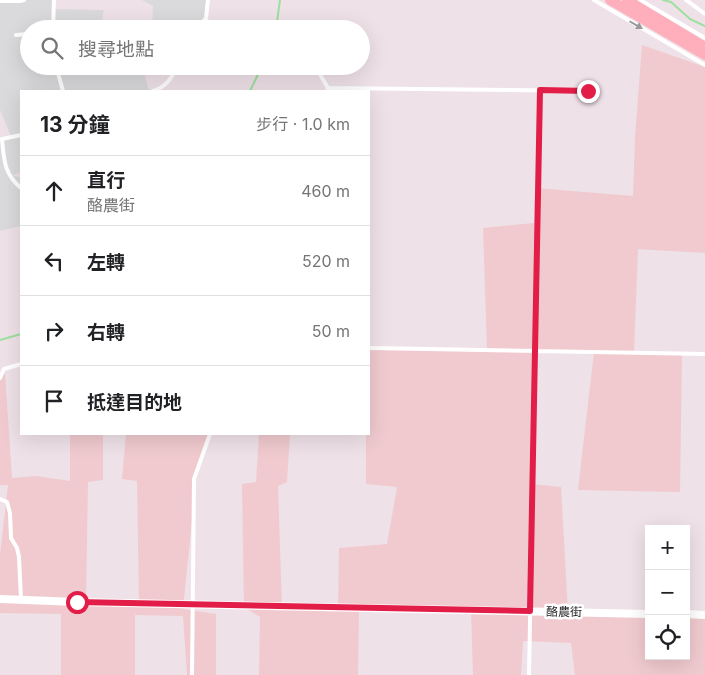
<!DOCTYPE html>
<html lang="zh-TW">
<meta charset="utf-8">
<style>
body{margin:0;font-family:Inter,"Noto Sans TC",sans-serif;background:#f6f6f6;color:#202124}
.controls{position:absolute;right:15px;bottom:15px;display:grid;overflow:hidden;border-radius:0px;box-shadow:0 5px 20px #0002}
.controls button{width:45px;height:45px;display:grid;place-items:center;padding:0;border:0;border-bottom:1px solid #e0e0e0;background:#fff;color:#202124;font:25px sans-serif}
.stop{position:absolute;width:15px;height:15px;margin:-11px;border:4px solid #e11d48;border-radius:50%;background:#fff}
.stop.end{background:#e11d48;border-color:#fff;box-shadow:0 1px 5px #0008}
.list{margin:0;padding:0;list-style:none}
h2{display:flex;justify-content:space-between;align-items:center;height:65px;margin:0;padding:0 20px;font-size:21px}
h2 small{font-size:16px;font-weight:400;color:#757577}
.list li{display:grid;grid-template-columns:32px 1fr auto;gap:15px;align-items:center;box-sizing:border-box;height:70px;padding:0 20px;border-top:1px solid #e0e0e0}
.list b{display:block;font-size:19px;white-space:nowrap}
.list p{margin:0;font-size:16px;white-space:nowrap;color:#757577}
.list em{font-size:16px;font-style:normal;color:#757577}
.icon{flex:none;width:28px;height:28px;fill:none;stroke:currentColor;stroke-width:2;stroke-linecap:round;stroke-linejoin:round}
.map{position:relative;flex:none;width:705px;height:675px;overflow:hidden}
.search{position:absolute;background:#fff;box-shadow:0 5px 20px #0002;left:20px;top:20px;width:350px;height:55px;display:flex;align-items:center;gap:12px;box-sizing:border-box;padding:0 18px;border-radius:28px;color:#757577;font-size:19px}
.panel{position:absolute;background:#fff;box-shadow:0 5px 20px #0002;left:20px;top:90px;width:350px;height:345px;border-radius:0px}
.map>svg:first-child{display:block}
.residential{fill:#dad9db}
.farmland{fill:#f0cacf}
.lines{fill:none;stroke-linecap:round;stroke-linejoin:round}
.stream{stroke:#9de09f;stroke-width:2}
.lane{stroke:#fff;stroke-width:4}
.street{stroke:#fff;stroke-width:8}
.secondary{stroke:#feafbb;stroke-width:10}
.oneway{fill:#999}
.route{stroke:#e11d48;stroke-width:6}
.labels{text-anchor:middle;stroke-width:5;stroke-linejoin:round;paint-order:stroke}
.street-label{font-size:12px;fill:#1c1c1c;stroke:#fff}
</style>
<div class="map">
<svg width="705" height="675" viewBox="0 0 705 675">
<rect width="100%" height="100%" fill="#efe1e8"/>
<path class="residential" d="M0,0H54V9L104,10L100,29H29V66H141L143,68L149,91H21V172L12,176L21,177V226L0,231V138L11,136L0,110Z
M142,0H208L206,18L196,29H152L153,6Z"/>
<path class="farmland" d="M642,45L705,67V253L638,249L634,351L682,354L680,492L578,490L594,352L533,350L531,484L561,487L568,612L649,614V656H686V615H705V675H575L571,643L523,641L521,675H473L471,610L359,609L358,675H259L260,617L244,607L242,484L256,482L259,434H290L287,482L278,486L282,608L338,609L339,548L387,544L397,487L366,484V434H369V347L487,349L483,228L534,223L535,188L633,196L635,137Z
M5,373L12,478L36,476L70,481V434H103V480L88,482L86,602L139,603L137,481L122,479L126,434H210L197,472L183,609L216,614V675H187L183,616L135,615V675H61V614L0,613V555L8,485H0V375Z"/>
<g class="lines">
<path class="stream" d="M663,0L671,2L690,19L705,26
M276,29L280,0
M250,91L262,66
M0,340L21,334"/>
<path class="lane" d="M594,0L705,65
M640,0L705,38
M686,0L705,14
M0,1H20L24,0
M206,18L208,25L213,29
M53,29L54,0
M197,29L206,18L208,0
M16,35L29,34
M56,66L63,91
M315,66L328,88L327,91
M328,88L588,91
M153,91C166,87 172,78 177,66
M2,139C4,160 4,174 21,188
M2,139L21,135
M369,348L705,354
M0,378L4,369L21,364
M0,499L7,502L10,513L11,538L17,548L19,557L21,599
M192,675L194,479L210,434
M529,675L540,90"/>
<path class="street" d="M0,599L77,602L649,614
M686,614L705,615"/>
<path class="secondary" d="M610,0L705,55
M627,0L705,47"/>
</g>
<defs><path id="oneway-solid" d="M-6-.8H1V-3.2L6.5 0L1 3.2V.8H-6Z" transform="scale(1.25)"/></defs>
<use class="oneway" href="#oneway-solid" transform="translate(636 25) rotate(30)"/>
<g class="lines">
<path class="route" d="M77,602L530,611L540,90L588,91"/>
</g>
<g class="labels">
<g class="street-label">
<text transform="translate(564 612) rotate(1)" y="4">酪農街</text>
</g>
</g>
</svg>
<div class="controls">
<button>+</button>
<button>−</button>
<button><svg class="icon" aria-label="locate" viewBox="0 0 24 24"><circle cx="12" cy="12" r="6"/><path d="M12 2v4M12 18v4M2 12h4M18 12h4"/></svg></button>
</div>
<div class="stop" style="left:77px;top:602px"></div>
<div class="stop end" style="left:588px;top:91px"></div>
<div class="search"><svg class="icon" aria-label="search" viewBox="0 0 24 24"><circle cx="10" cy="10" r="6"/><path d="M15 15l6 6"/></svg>搜尋地點</div>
<section class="panel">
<h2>13 分鐘<small>步行 · 1.0 km</small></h2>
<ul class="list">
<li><svg class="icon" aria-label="ahead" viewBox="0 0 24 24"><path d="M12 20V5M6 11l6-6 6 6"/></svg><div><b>直行</b><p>酪農街</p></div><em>460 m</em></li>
<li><svg class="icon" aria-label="left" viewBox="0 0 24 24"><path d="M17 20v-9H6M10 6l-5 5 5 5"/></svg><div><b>左轉</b></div><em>520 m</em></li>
<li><svg class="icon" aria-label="right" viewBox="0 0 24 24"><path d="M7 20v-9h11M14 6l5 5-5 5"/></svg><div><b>右轉</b></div><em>50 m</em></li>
<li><svg class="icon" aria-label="arrive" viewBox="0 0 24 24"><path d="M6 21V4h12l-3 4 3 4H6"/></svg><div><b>抵達目的地</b></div></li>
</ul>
</section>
</div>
